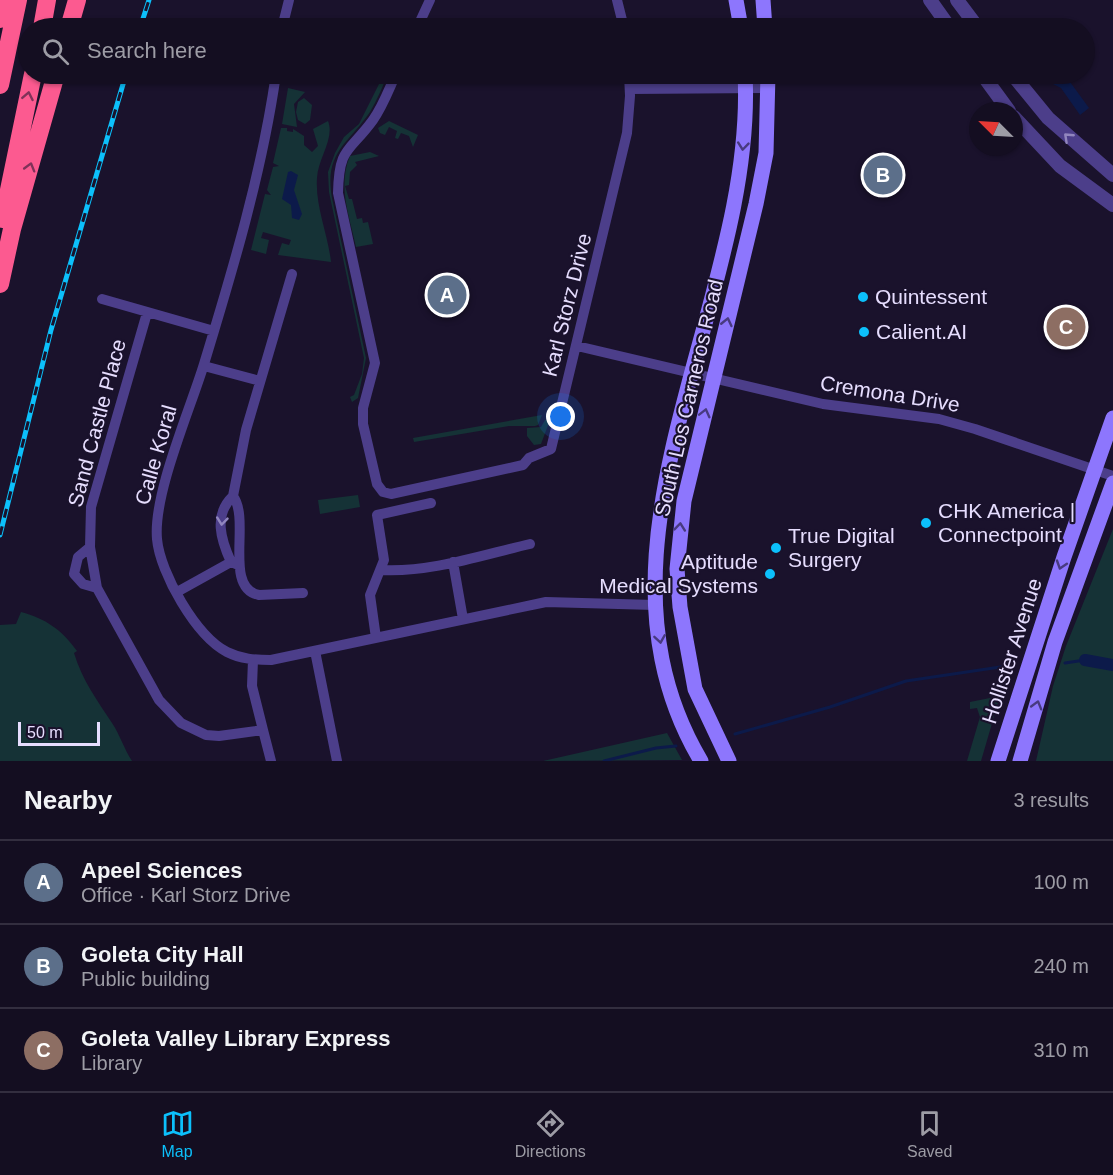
<!DOCTYPE html>
<meta charset="utf-8">
<style>
body{margin:0;font-family:Helvetica,sans-serif;background:#211c2e;color:#f1f3f6}
.compass{position:absolute;left:969px;top:102px;width:54px;height:54px;border-radius:50%;background:#140e21;box-shadow:0 2px 4px #0004;rotate:294deg}
.scale{position:absolute;left:18px;bottom:15px;width:82px;box-sizing:border-box;padding-left:6px;border:3px solid #e6ddfe;border-top:0;font-size:16px;line-height:21px;white-space:nowrap;color:#e6ddfe;-webkit-text-stroke:4px #1a122c;paint-order:stroke}
.you{position:absolute;left:561px;top:417px;width:21px;height:21px;margin:-15px;border:4px solid #fff;border-radius:50%;background:#1a73e8;box-shadow:0 0 0 9px #1a73e833}
.badge{display:grid;place-items:center;width:39px;height:39px;border-radius:50%;background:#0cc0fb;color:#fff;font-size:20px;font-weight:700}
.pin{position:absolute;translate:-50% -50%;border:3px solid #fff;box-shadow:0 2px 6px #0006}
.list{margin:0;padding:0;list-style:none}
h2{display:flex;justify-content:space-between;align-items:center;height:78px;margin:0;padding:0 24px;font-size:26px}
h2 small{font-size:20px;font-weight:400;color:#9d9ca5}
.list li{display:grid;grid-template-columns:39px 1fr auto;gap:18px;align-items:center;box-sizing:border-box;height:84px;padding:0 24px;border-top:2px solid #332e3f}
.list b{display:block;font-size:22px;white-space:nowrap}
.list p{margin:0;font-size:20px;white-space:nowrap;color:#9d9ca5}
.list em{font-size:20px;font-style:normal;color:#9d9ca5}
.icon{flex:none;width:33px;height:33px;fill:none;stroke:currentColor;stroke-width:2;stroke-linecap:round;stroke-linejoin:round}
.map{position:relative;flex:none;width:1113px;height:761px;overflow:hidden}
.search{position:absolute;background:#140e21;box-shadow:0 2px 4px #0004;left:18px;right:18px;top:18px;height:66px;display:flex;align-items:center;gap:15px;box-sizing:border-box;padding:0 21px;border-radius:33px;color:#9d9ca5;font-size:22px}
.sheet{height:330px;background:#140e21}
nav{display:flex;justify-content:space-around;align-items:center;box-sizing:border-box;height:84px;border-top:2px solid #332e3f;background:#140e21;font-size:16px;color:#9d9ca5}
nav a{display:grid;justify-items:center;gap:3px}
nav .on{color:#0cc0fb}
.map>svg:first-child{display:block}
.green{fill:#153236}
.water{fill:#0c1a4a}
.lines{fill:none;stroke-linecap:round;stroke-linejoin:round}
.stream{stroke:#0c1a4a;stroke-width:3}
.canal{stroke:#0c1a4a;stroke-width:12}
.minor{stroke:#4c3e8a;stroke-width:10}
.tertiary{stroke:#4c3e8a;stroke-width:14}
.secondary{stroke:#8d76fd;stroke-width:15}
.motorway{stroke:#fc5a90;stroke-width:18}
.rail-casing{stroke:#0cc0fb;stroke-width:5}
.rail{stroke:#1a122c;stroke-width:3;stroke-dasharray:9;stroke-linecap:butt}
.oneway{stroke:#803259}
.oneway2{stroke:#9186be}
.oneway3{stroke:#483a80}
.poi-dot{fill:#0cc0fb;stroke:#1a122c;stroke-width:2}
.labels{text-anchor:middle;stroke-width:4.5;stroke-linejoin:round;paint-order:stroke}
.poi-label{font-size:21px;fill:#e6ddfe;stroke:#1a122c;text-anchor:start}
.street-label{font-size:21px;fill:#e6ddfe;stroke:#1a122c}
</style>
<div class="map">
<svg width="1113" height="761" viewBox="0 0 1113 761">
<rect width="100%" height="100%" fill="#1a122c"/>
<path class="green" d="M384,74H388C383,86 377,100 370,112C348,144 324,152 332,198L366,358L358,398L352,402L350,397L354,395L362,374L364,358L329,192L328,172L335,153L344,137L359,124Z
M646,74H723L720,78L648,79Z
M288,88L305,92L294,104L297,127L282,124Z
M304,98L312,105L310,120L305,124L298,120L296,112L298,102Z
M328,121C335,138 318,158 317,178C315,206 328,234 331,262L278,255L282,243L289,245L291,240L263,232L261,238L269,240L266,254L251,250L265,194L271,195L267,190L273,167L279,166L273,163L281,128H287V131L293,132V129L304,136V145L312,152L318,146L313,129Z
M389,121L418,135L413,147L409,136L401,133L398,139L395,138L397,131L389,127L385,135L380,133L378,128Z
M370,152L379,156L355,162L357,165L350,172L349,185L345,186L349,199H352L357,219L362,218L363,223L368,222L373,244L356,247C350,218 337,186 350,156Z
M542,415L538,425L535,426H509L414,442L413,438Z
M545,420H550L541,444L534,445L527,436V428L541,427Z
M358,495L360,507L320,514L318,500Z
M1113,529V761H1036L1053,686L1066,646Z
M21,612C46,619 61,629 77,651L74,653C82,680 97,700 112,723C120,735 124,749 132,761H0V625L16,624Z
M1000,696L981,761H967L980,717L977,708L970,709V702Z
M667,733L682,760L543,761Z"/>
<path class="water" d="M1065,75L1089,108L1080,115L1061,88L1053,84Z
M291,171L298,175L294,190L302,214L299,220L292,218L291,205L282,199L288,172Z"/>
<g class="lines">
<path class="stream" d="M1065,663L1085,660
M735,734L830,707L906,681L1007,666
M604,761L656,748L676,746"/>
<path class="canal" d="M1085,660L1113,665"/>
<path class="minor" d="M617,0L624,28
M282,28L289,0
M417,28L430,0
M276,74C262,172 233,269 204,364C190,410 153,494 157,539C160,573 196,636 227,652C241,659 255,660 271,660L546,602L655,605
M396,74C389,89 383,106 373,120C349,153 339,146 338,193L375,363L363,408V424L377,484L383,492L391,494L523,465L529,458L551,449L627,133L630,96L629,74
M630,89L769,88
M102,299L214,331
M147,313L91,507L90,547L97,588L159,700L181,723L206,735L219,736L263,730L252,686L253,660
M577,346L823,404L939,419L975,429L1113,476
M204,366L260,381
M233,496L246,430L292,274
M90,547L78,557L74,574L83,584L97,588
M453,562L463,619
M238,565L231,562C221,540 213,515 233,496C251,520 223,588 259,595L303,593
M380,570C430,573 482,555 530,544
M177,592L231,562
M376,638L370,595L384,560L377,515L431,503
M315,651L337,761
M263,730L271,761"/>
<path class="tertiary" d="M930,0L950,28
M957,0L978,28
M982,74L1009,111
M1012,74L1048,118L1113,175
M1014,117L1060,166L1113,205"/>
<path class="secondary" d="M736,0L741,28
M763,0L765,28
M701,761C572,544 757,300 745,74
M729,761L695,689L680,607L677,569L684,501L756,204L766,153L768,74
M998,761L1064,557L1113,418
M1020,761L1055,642L1113,483"/>
<path class="motorway" d="M0,19L3,0
M42,28L47,0
M69,28L77,0
M0,85L18,0
M3,219L33,74
M0,284L12,229L56,74"/>
<g class="rail-casing">
<path id="rail" d="M140,28L149,0
M0,535L51,330L126,74"/>
</g>
<use href="#rail" class="rail"/>
</g>
<defs><path id="oneway-chevron" d="M-2-3.5L2.5 0L-2 3.5" fill="none" stroke-width="1.6" stroke-linecap="round" stroke-linejoin="round" transform="scale(1.5)"/></defs>
<g class="oneway">
<use href="#oneway-chevron" transform="translate(28 96) rotate(-79)"/>
<use href="#oneway-chevron" transform="translate(30 167) rotate(-74)"/>
</g>
<g class="oneway2">
<use href="#oneway-chevron" transform="translate(1068 137) rotate(-137)"/>
<use href="#oneway-chevron" transform="translate(222 521) rotate(96)"/>
</g>
<g class="oneway3">
<use href="#oneway-chevron" transform="translate(743 146) rotate(96)"/>
<use href="#oneway-chevron" transform="translate(727 322) rotate(-77)"/>
<use href="#oneway-chevron" transform="translate(705 413) rotate(-76)"/>
<use href="#oneway-chevron" transform="translate(680 527) rotate(-84)"/>
<use href="#oneway-chevron" transform="translate(1061 565) rotate(108)"/>
<use href="#oneway-chevron" transform="translate(660 639) rotate(81)"/>
<use href="#oneway-chevron" transform="translate(1037 705) rotate(-74)"/>
</g>
<g class="poi-dot">
<circle cx="863" cy="297" r="6"/>
<circle cx="864" cy="332" r="6"/>
<circle cx="926" cy="523" r="6"/>
<circle cx="776" cy="548" r="6"/>
<circle cx="770" cy="574" r="6"/>
</g>
<g class="labels">
<g class="poi-label">
<text x="875" y="304">Quintessent</text>
<text x="876" y="339">Calient.AI</text>
<text x="938" y="518">CHK America |<tspan x="938" dy="24">Connectpoint</tspan></text>
<text x="788" y="543">True Digital<tspan x="788" dy="24">Surgery</tspan></text>
<text x="758" y="569" text-anchor="end">Aptitude<tspan x="758" dy="24">Medical Systems</tspan></text>
</g>
<g class="street-label">
<text transform="translate(567 305) rotate(-76)" y="7">Karl Storz Drive</text>
<text transform="translate(890 394) rotate(9)" y="7">Cremona Drive</text>
<text transform="translate(689 398) rotate(-77)" y="7">South Los Carneros Road</text>
<text transform="translate(97 423) rotate(-75)" y="7">Sand Castle Place</text>
<text transform="translate(156 455) rotate(-74)" y="7">Calle Koral</text>
<text transform="translate(1012 651) rotate(-72)" y="7">Hollister Avenue</text>
</g>
</g>
</svg>
<svg class="compass" viewBox="-18 -18 36 36"><path d="M0-13l5 13h-10z" fill="#e53935"/><path d="M0 13l5-13h-10z" fill="#9d9ca5"/></svg>
<div class="scale">50 m</div>
<div class="you"></div>
<div class="pin badge" style="left:447px;top:295px;background:#5c6f8a">A</div>
<div class="pin badge" style="left:883px;top:175px;background:#5c6f8a">B</div>
<div class="pin badge" style="left:1066px;top:327px;background:#8d6e63">C</div>
<div class="search"><svg class="icon" aria-label="search" viewBox="0 0 24 24"><circle cx="10" cy="10" r="6"/><path d="M15 15l6 6"/></svg>Search here</div>
</div>
<section class="sheet">
<h2>Nearby<small>3 results</small></h2>
<ul class="list">
<li><span class="badge" style="background:#5c6f8a">A</span><div><b>Apeel Sciences</b><p>Office · Karl Storz Drive</p></div><em>100 m</em></li>
<li><span class="badge" style="background:#5c6f8a">B</span><div><b>Goleta City Hall</b><p>Public building</p></div><em>240 m</em></li>
<li><span class="badge" style="background:#8d6e63">C</span><div><b>Goleta Valley Library Express</b><p>Library</p></div><em>310 m</em></li>
</ul>
</section>
<nav>
<a class="on"><svg class="icon" aria-label="map" viewBox="0 0 24 24"><path d="M3 6l6-2 6 2 6-2v14l-6 2-6-2-6 2zM9 4v14M15 6v14"/></svg>Map</a>
<a><svg class="icon" aria-label="directions" viewBox="0 0 24 24"><path d="M12 3l9 9-9 9-9-9zM9 14v-3h6M13 9l2 2-2 2"/></svg>Directions</a>
<a><svg class="icon" aria-label="saved" viewBox="0 0 24 24"><path d="M7 4h10v16l-5-4-5 4z"/></svg>Saved</a>
</nav>
